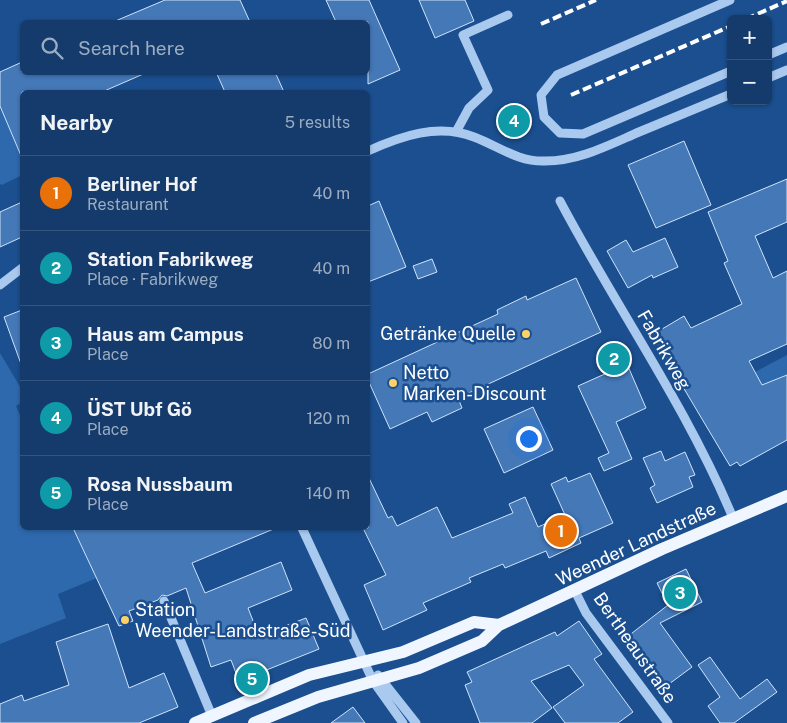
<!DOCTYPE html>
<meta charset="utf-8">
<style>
body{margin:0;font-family:"Public Sans",sans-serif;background:#214673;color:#f1f3f6}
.controls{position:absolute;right:15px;top:15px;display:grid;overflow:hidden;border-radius:8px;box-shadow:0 1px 4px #0004}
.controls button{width:45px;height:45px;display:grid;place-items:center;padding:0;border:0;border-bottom:1px solid #33557e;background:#143b6b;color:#f1f3f6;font:25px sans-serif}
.you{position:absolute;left:528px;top:438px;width:18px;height:18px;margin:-12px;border:4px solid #fff;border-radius:50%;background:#1a73e8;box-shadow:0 0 0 8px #1a73e833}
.badge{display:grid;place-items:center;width:32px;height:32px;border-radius:50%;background:#8c9099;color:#fff;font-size:16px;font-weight:700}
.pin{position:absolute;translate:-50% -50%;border:2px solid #fff;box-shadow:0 1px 5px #0006}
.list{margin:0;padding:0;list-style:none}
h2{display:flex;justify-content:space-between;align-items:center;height:65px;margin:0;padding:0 20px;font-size:21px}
h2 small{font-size:16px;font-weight:400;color:#9dadc1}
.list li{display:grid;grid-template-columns:32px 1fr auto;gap:15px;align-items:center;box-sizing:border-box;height:75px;padding:0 20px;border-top:1px solid #33557e}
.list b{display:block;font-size:19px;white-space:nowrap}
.list p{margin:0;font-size:16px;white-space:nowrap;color:#9dadc1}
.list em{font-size:16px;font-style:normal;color:#9dadc1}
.icon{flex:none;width:28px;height:28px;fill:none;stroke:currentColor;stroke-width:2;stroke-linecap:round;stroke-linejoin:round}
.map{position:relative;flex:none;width:787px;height:723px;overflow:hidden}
.search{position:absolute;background:#143b6b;box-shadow:0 1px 4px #0004;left:20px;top:20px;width:350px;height:55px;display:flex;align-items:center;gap:12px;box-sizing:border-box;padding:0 18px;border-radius:8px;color:#9dadc1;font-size:19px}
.panel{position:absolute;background:#143b6b;box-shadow:0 1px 4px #0004;left:20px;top:90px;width:350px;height:440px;border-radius:8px}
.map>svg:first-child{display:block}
.green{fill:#2e69ad}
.building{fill:#4478b7;stroke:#cfe3fa}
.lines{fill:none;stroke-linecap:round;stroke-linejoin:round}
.minor{stroke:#a9c9ee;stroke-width:9}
.major{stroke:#f0f6ff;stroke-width:12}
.rail{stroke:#fff;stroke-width:4;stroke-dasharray:9 4;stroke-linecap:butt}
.poi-dot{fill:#ffd166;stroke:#1b4f8f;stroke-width:2}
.labels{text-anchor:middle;stroke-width:5;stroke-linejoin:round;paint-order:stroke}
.poi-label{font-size:18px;fill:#fff;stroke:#1b4f8f;text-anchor:start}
.street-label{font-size:18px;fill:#fff;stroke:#1b4f8f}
</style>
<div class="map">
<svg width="787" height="723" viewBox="0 0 787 723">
<rect width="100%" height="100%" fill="#1b4f8f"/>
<path class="green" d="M0,106L22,158V175L2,185L0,184Z
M0,353L22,390V402L16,406L22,420V528H73L97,578L58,594L66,618L0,644Z
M787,355V375L761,386L755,372Z"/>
<path class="building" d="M165,0H240L250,22H113Z
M326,0H369L400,70L368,84V22H336Z
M419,0H465L474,21L435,38Z
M22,62V72H148L102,92H22V158L0,106V72Z
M216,72H275L284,92H225Z
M684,141L711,205L656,228L628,165Z
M787,179V222L755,236L773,278L787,271V344L749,361L762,385L787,375V440L740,466L737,462L730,466L652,335L684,316L691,328L742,304L724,263L728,261L708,212Z
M379,201L406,267L368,282V206Z
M22,202V237L0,247V212Z
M665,238L678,267L653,278L652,275L628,288L607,251L626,240L633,252Z
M432,259L437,272L418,279L413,266Z
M576,278L601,332L458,398L462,408L432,422L427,412L390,429L368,380V374L498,314L497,310L526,296L527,300Z
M22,310V363L21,364L4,317Z
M627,364L646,408L616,422L632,459L604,471L598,458L609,453L578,386Z
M533,407L553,450L504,473L484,429Z
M661,451L665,461L685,452L695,475L689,477L693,487L657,503L650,488L655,485L643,458Z
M590,473L613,523L579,538L581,543L549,558L546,551L505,568L503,564L469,578L471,582L423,603L427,610L383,630L364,585L386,575L363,528H368V476L388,518L392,516L397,526L437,507L452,538L513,513L509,504L525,497L538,527L565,515L551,484L566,477L568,482Z
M73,528H276L192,563L205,593L281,562L292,590L248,608L259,636L306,618L319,649L239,681L231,660L211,667L186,588L167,596L162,595L158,600L129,611L133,621L119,626Z
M686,569L702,602L660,623L692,667L665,687L627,637L668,605L657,583Z
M579,621L602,654L594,659L633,712L618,723H565L553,707L584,685L569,665L531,681L552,708L532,723H480L465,685L472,682L467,672L555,632L557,636Z
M108,624L129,688L164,673L178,707L139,723H0V704L22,695L24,701L69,685L56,642Z
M710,657L740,699L767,679L777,692L734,723H720L708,706L720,697L698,665Z
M353,707L365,723H331Z"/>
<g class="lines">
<path class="minor" d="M730,0L557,75L541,95L544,117L560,133L583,134L731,71
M768,55L787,47
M768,78L787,70
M456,132L469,108L488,90L463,35L508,15
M368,151C401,136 438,123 474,137C498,146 518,162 545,161C579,161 609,145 639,132C670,119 700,107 731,94
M560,201C616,307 687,407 733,518
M0,285L22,268
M302,528L373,681L403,723
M575,591L586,613L668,723
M164,601L212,716
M378,675L416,723"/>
<path class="major" d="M195,723L309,675L403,652L474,622L499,625
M254,723L318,697L419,668L482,641L499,625L662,549L787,496"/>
<path class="rail" d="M746,19L787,1
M541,24L596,0
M571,95L731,26"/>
</g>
<g class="poi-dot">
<circle cx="526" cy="334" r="5"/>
<circle cx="393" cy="383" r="5"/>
<circle cx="125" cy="620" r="5"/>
</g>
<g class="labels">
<g class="poi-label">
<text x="516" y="340" text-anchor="end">Getränke Quelle</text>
<text x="403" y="379">Netto<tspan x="403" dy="21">Marken-Discount</tspan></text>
<text x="135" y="616">Station<tspan x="135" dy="21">Weender-Landstraße-Süd</tspan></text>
</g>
<g class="street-label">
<text transform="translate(664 350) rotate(60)" y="6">Fabrikweg</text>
<text transform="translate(636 544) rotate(-25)" y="6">Weender Landstraße</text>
<text transform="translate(635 648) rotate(55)" y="6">Bertheaustraße</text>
</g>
</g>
</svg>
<div class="controls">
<button>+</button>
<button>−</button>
</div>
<div class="you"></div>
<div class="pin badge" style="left:561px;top:531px;background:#e8710a">1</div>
<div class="pin badge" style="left:614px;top:359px;background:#0f9aa8">2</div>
<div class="pin badge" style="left:680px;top:593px;background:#0f9aa8">3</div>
<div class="pin badge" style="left:514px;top:121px;background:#0f9aa8">4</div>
<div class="pin badge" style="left:252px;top:679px;background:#0f9aa8">5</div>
<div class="search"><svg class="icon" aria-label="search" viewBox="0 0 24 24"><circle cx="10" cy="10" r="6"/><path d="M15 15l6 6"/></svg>Search here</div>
<section class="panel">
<h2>Nearby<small>5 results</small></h2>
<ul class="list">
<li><span class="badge" style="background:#e8710a">1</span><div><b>Berliner Hof</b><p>Restaurant</p></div><em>40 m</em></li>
<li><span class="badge" style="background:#0f9aa8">2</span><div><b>Station Fabrikweg</b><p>Place · Fabrikweg</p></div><em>40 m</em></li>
<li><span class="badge" style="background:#0f9aa8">3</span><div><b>Haus am Campus</b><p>Place</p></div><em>80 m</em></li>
<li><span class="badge" style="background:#0f9aa8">4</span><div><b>ÜST Ubf Gö</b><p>Place</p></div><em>120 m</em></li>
<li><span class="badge" style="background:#0f9aa8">5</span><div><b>Rosa Nussbaum</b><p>Place</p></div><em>140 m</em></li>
</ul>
</section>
</div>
